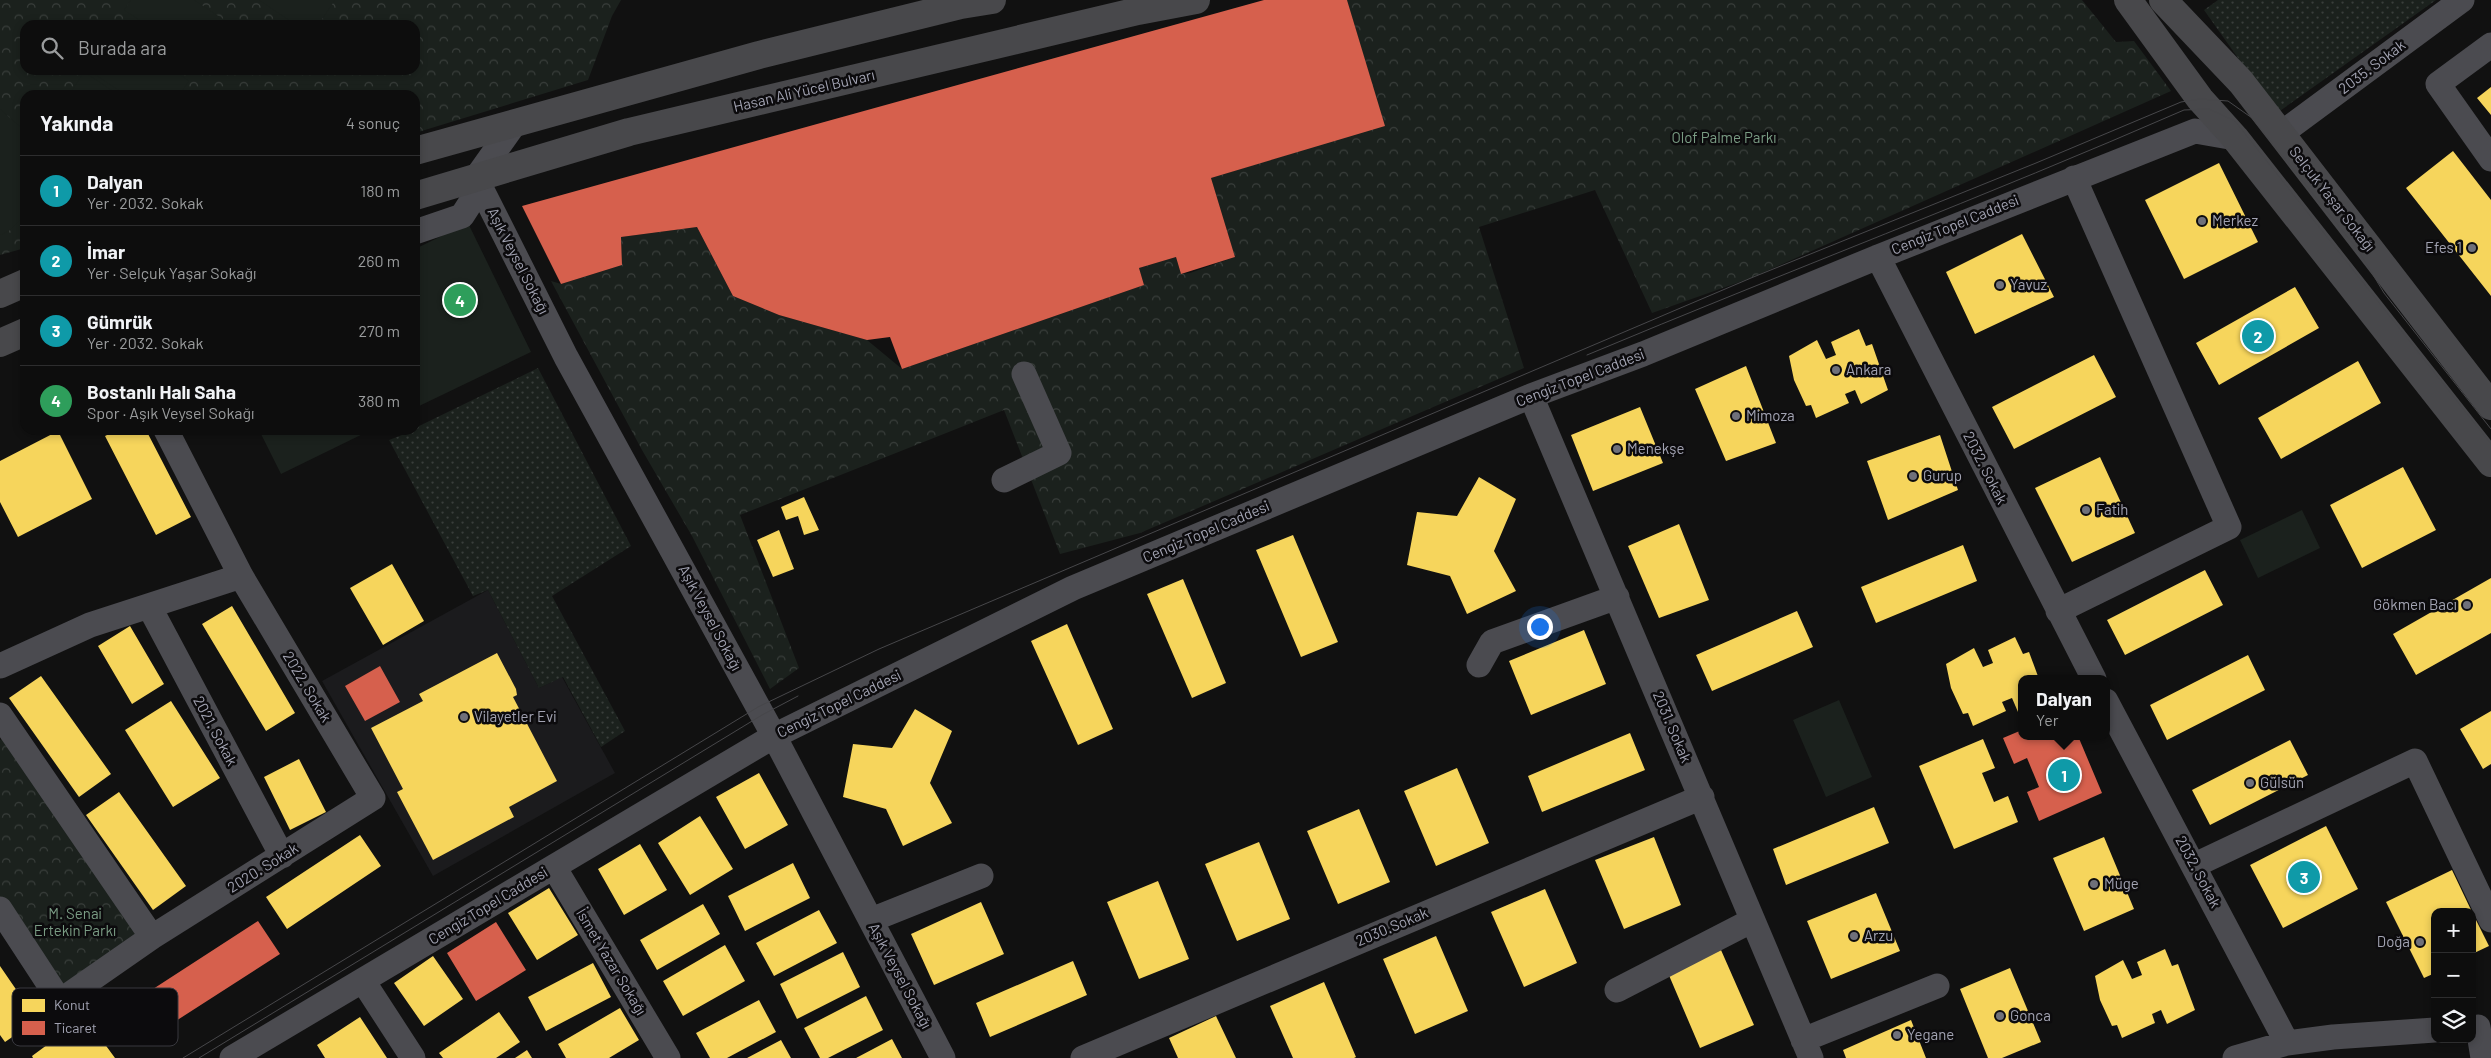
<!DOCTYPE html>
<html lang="tr">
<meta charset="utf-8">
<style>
body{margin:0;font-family:Barlow,sans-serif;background:#161616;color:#f1f3f6}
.controls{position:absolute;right:15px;bottom:15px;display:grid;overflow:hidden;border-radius:10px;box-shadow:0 2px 8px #0003}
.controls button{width:45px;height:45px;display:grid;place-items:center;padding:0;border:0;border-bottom:1px solid #2d2d2e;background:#0d0d0d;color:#f1f3f6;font:25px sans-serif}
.you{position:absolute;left:1539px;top:626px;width:18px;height:18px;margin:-12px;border:4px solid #fff;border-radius:50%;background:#1a73e8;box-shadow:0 0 0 8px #1a73e833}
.badge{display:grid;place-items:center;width:32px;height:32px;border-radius:50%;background:#6f707a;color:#fff;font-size:16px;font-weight:700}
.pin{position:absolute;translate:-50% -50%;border:2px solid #fff;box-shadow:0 1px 5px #0006}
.popup{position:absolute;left:2018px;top:675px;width:92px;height:65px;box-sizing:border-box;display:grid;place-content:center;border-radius:10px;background:#0d0d0d;filter:drop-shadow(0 1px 4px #0005);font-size:16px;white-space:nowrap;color:#9a9c9d}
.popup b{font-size:19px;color:#f1f3f6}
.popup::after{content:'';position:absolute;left:50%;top:100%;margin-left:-10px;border:10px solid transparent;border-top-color:#0d0d0d}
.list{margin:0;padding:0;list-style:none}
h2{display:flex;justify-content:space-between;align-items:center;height:65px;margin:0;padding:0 20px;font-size:21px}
h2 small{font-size:16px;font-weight:400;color:#9a9c9d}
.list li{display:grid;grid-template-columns:32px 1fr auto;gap:15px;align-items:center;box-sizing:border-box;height:70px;padding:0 20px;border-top:1px solid #2d2d2e}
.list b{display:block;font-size:19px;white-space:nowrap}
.list p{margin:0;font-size:16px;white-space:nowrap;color:#9a9c9d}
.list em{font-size:16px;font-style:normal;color:#9a9c9d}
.icon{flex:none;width:28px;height:28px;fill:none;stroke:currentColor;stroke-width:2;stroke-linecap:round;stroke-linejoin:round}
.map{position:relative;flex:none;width:2491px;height:1058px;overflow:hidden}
.search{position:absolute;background:#0d0d0d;box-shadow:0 2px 8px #0003;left:20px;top:20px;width:400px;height:55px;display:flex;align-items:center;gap:12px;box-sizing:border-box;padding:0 18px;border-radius:15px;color:#9a9c9d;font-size:19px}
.panel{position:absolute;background:#0d0d0d;box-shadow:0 2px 8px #0003;left:20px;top:90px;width:400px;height:345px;border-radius:15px}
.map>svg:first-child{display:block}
.built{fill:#1b1b1d}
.grass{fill:url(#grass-dots)}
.forest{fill:url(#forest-crowns);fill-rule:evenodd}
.garden{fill:#1b211d}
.homes{fill:#f6d55c}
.shops{fill:#d6604d}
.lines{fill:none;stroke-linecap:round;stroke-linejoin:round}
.minor{stroke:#4b4b50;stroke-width:25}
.major{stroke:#48484b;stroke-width:28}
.tram{stroke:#47474a;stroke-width:1}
.poi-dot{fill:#6f707a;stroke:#0c0b0d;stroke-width:2}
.labels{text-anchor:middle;stroke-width:5;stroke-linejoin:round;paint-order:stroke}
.street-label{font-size:15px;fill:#a2a3b2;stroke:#0c0b0d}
.park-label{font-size:15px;fill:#7a9c84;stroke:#0c0b0d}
.poi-label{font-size:15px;fill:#a2a3b2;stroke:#0c0b0d;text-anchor:start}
.key{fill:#0c0b0d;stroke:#39393f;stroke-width:1}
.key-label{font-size:14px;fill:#a2a3b2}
</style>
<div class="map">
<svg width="2491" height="1058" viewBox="0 0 2491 1058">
<defs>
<pattern id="grass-dots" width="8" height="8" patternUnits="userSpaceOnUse" patternTransform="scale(1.25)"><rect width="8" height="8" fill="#1b211d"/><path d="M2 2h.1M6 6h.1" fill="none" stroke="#393e3b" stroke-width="1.8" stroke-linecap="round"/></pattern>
<pattern id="forest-crowns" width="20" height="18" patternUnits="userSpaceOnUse" patternTransform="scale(1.25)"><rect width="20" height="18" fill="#1b211d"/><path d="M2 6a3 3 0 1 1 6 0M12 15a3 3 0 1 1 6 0" fill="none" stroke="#393e3b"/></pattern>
</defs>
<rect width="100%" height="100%" fill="#111"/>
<path class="built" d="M488,590L539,688L562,677L615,773L433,876L322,681Z"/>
<path class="grass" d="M2218,0H2436L2277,113L2204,10Z
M538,368L631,546L552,596L625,731L601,747L563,677L539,688L488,590L473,596L389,440L415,430V428Z"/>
<path class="forest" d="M0,0H621L612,16L588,80L415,133V95H25V248L0,255ZM25,25H415V70H25Z
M1347,0H2082L2116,42L2134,41L2171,91L1751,278L1652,313L1595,190L1479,227L1524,368L1140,533L1060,554L1004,410L740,515L799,668L770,689L692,536L642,450L551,281L561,284L622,265L621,237L697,227L733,296L779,315L867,340L902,369L1144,285L1139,268L1176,257L1181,274L1190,273L1235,257L1211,178L1384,125Z
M12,733L152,937L60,1001L0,909V740Z"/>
<path class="garden" d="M131,0H194L226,21L223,25H147L124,10Z
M259,0H335L318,25H296Z
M88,70H173L189,81L179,95H126Z
M84,72L119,95H69Z
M0,109L25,131V215L9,231L0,235Z
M468,223L531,352L415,408V249Z
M259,430H371L281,474Z
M2302,510L2320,548L2258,578L2240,540Z
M1839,700L1872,777L1826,797L1793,720Z"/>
<path class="homes" d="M2491,87V115L2477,98Z
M2453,151L2491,200V296L2406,188Z
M2219,163L2258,242L2184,279L2145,200Z
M2022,234L2054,297L1975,334L1946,272Z
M2295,287L2319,328L2219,385L2196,343Z
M1859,329L1866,346L1872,344L1888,390L1861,404L1855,390L1845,394L1849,403L1816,418L1811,405L1806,406L1794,380L1789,356L1817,340L1826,359L1836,355L1831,342Z
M2094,355L2116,397L2014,449L1992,407Z
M2358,361L2381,403L2281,459L2258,418Z
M1746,366L1776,443L1726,461L1695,389Z
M1640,407L1663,463L1593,491L1571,435Z
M117,430H146L191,517L156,535L105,436Z
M58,431L92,499L18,537L0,502V461Z
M1940,435L1958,490L1888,520L1867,461Z
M2100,457L2135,533L2072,562L2035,488Z
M2403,467L2436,530L2362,568L2330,505Z
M1479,477L1516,499L1494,551L1516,591L1467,614L1450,576L1407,565L1417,512L1457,516Z
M804,497L819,530L804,535L798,516L786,520L781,507Z
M1679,524L1709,600L1659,618L1628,546Z
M779,530L794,569L773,577L757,540Z
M1293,535L1338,642L1301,657L1256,550Z
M1963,545L1977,581L1876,623L1861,587Z
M392,564L424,621L383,645L350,588Z
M2205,570L2223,605L2125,655L2107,620Z
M2491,578V633L2416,675L2393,634Z
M1183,579L1226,683L1192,698L1147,594Z
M232,606L295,713L266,731L202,624Z
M1797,611L1813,647L1712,691L1696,655Z
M1067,624L1113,729L1078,745L1031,641Z
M130,626L164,684L132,704L98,646Z
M1584,630L1606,684L1531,715L1509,661Z
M2015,637L2023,654L2029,652L2039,679H2022V710L2018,712L2012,698L2002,702L2006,711L1973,726L1968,713L1963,714L1951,688L1946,664L1974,648L1983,667L1993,663L1988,650Z
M497,653L516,689L517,695L513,697L557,781L509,807L514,817L433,860L397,792L403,789L371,728L423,701L419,694Z
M2248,655L2265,690L2167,740L2150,705Z
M41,676L111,774L79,797L9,698Z
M171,701L220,778L173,807L125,730Z
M915,709L952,731L930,783L952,823L903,846L886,809L843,797L853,744L892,748Z
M2491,711V764L2483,769L2460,729Z
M1630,733L1645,770L1542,812L1528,776Z
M1983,739L1995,768L1982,773L1994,802L2008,796L2018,822L1954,849L1919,766Z
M2290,740L2308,775L2210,825L2192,790Z
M299,759L326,812L290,830L264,777Z
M1457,768L1489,843L1436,866L1404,791Z
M759,773L788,825L745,849L716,797Z
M119,792L186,886L153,910L86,815Z
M1874,807L1889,843L1786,885L1773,849Z
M1359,809L1390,882L1338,904L1307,831Z
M700,816L733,869L690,895L658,843Z
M2326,826L2358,889L2283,928L2250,865Z
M360,835L381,866L287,929L266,897Z
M1654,837L1681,905L1624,929L1595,860Z
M2104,837L2134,909L2084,931L2053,858Z
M1259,842L1290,919L1237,941L1205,864Z
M640,844L667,890L624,915L598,869Z
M793,863L810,898L745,931L728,896Z
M2452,870L2472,912H2435V973L2424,978L2386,902Z
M1158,881L1189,959L1139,979L1107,902Z
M549,888L578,935L537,960L508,913Z
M1545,889L1577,963L1524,987L1491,912Z
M1876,893L1900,951L1831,979L1807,921Z
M981,902L1004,954L934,985L911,934Z
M703,904L720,934L657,970L640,940Z
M819,910L837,943L774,976L756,943Z
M2472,912L2489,946L2472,954Z
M1436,936L1468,1011L1415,1034L1383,959Z
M725,945L745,981L683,1016L663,981Z
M2165,949L2172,966L2178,964L2195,1010L2167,1024L2161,1010L2152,1014L2155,1023L2122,1038L2117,1025L2112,1026L2100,1000L2095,976L2123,960L2132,979L2142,975L2137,962Z
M1721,950L1754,1025L1700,1048L1668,973Z
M843,952L860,987L797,1019L780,984Z
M433,956L463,999L424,1026L394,983Z
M1073,961L1087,995L990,1037L976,1003Z
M593,963L611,997L546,1031L528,997Z
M0,966L37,1020L5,1042L0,1035Z
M2010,968L2041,1042L2002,1058H1988L1960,989Z
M1324,982L1356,1057L1354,1058H1293L1270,1006Z
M866,996L883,1030L828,1058H820L804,1028Z
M759,1000L776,1032L727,1058H710L696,1033Z
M620,1008L639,1040L609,1058H566L558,1044Z
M499,1012L520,1042L496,1058H443L439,1053Z
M1216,1016L1236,1058H1178L1169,1038Z
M85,1017L115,1058H33L32,1056Z
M360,1017L387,1058H325L317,1045Z
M1911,1020L1926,1058H1846L1843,1050Z
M892,1039L902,1058H856Z
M781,1040L791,1058H747Z
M527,1050L532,1058H515Z"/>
<path class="shops" d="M1264,0H1347L1385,126L1211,178L1235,257L1181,274L1176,257L1139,268L1144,285L902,369L890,337L867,340L779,315L733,296L697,227L621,237L622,265L561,284L522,206Z
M380,666L400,702L365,721L345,686Z
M2022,730V736H2078L2102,793L2039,821L2027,792L2039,787L2027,758L2014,764L2003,738Z
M258,921L280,954L137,1046L116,1013Z
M496,922L526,970L476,1001L447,953Z"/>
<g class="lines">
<path class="minor" d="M2491,45L2438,84L2491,159
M2282,133L2462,0
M476,178L566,357L774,736L943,1058
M415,232L462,216L471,202L476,178L515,123
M1878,257L2094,679
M1531,396L1811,1058
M1004,480L1059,453L1024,374
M149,606L282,856
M2058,611L2229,527L2074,178
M1479,665L1492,642L1617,597
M0,666L90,625L241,576
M2106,701L2287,1043
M0,715L152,937
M2195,865L2415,761L2491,920
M554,867L668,1058
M0,909L60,1001L152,937L373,798L241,576L166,430
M871,920L981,876
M363,981L413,1058
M1617,990L1751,921
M2478,1027L2483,1058
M1803,1040L1937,986
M232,1058L774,736L1073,588L1531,396L1643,354L1878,257L2195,131L2235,138
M1083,1058L1702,797
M2235,1058L2287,1043L2333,1037L2435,1030"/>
<path class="major" d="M2128,0L2200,99L2235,138L2491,463
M2163,0L2241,82L2491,406
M415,151L759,55L961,5L992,0
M415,196L629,132L1138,11L1196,0
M0,294L25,283
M0,343L25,332"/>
<path class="tram" d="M1587,355C1785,272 1987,196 2184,110L2209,109L2235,121L2491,444
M183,1058L758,707L879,649L1751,278L2036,163L2181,102L2200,99L2228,101L2252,118L2358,250L2384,293L2491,429
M199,1058L762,715L798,696"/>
</g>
<g class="poi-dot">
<circle cx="2202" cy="221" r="5"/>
<circle cx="2472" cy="248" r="5"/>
<circle cx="2000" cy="285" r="5"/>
<circle cx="1836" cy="370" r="5"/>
<circle cx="1736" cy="416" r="5"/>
<circle cx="1617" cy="449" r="5"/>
<circle cx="1913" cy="476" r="5"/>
<circle cx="2086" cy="510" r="5"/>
<circle cx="2467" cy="605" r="5"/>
<circle cx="464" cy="717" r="5"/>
<circle cx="2250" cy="783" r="5"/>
<circle cx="2094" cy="884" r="5"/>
<circle cx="1854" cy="936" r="5"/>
<circle cx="2420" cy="942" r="5"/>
<circle cx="2000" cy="1016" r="5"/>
<circle cx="1897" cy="1035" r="5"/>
</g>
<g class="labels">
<g class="street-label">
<text transform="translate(2372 67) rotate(-37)" y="5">2035. Sokak</text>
<text transform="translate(804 91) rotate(-13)" y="5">Hasan Ali Yücel Bulvarı</text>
<text transform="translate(2332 199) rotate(52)" y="5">Selçuk Yaşar Sokağı</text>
<text transform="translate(1955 225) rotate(-22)" y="5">Cengiz Topel Caddesi</text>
<text transform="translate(518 261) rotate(63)" y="5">Aşık Veysel Sokağı</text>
<text transform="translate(1580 378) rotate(-21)" y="5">Cengiz Topel Caddesi</text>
<text transform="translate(1985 468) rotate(63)" y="5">2032. Sokak</text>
<text transform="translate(1206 532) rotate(-23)" y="5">Cengiz Topel Caddesi</text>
<text transform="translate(710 618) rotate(62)" y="5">Aşık Veysel Sokağı</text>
<text transform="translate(307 687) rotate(59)" y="5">2022. Sokak</text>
<text transform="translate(839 704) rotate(-26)" y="5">Cengiz Topel Caddesi</text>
<text transform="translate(1672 727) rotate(67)" y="5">2031. Sokak</text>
<text transform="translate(215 731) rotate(62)" y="5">2021. Sokak</text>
<text transform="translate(263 868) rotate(-32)" y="5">2020. Sokak</text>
<text transform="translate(2198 872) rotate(62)" y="5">2032. Sokak</text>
<text transform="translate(488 906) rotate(-31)" y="5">Cengiz Topel Caddesi</text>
<text transform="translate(1392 927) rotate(-23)" y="5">2030.Sokak</text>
<text transform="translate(611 962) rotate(59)" y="5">İsmet Yazar Sokağı</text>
<text transform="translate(900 976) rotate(62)" y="5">Aşık Veysel Sokağı</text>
</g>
<g class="park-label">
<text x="1724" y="143">Olof Palme Parkı</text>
<text x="75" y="919">M. Senai<tspan x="75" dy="17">Ertekin Parkı</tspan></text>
</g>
<g class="poi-label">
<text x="2212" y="226">Merkez</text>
<text x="2462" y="253" text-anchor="end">Efes 1</text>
<text x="2010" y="290">Yavuz</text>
<text x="1846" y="375">Ankara</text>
<text x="1746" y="421">Mimoza</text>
<text x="1627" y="454">Menekşe</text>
<text x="1923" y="481">Gurup</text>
<text x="2096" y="515">Fatih</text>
<text x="2457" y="610" text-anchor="end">Gökmen Bacı</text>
<text x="474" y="722">Vilayetler Evi</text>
<text x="2260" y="788">Gülsün</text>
<text x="2104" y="889">Müge</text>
<text x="1864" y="941">Arzu</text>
<text x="2410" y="947" text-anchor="end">Doğa</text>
<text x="2010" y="1021">Gonca</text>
<text x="1907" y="1040">Yegane</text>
</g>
</g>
<rect x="12" y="988" width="166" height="58" rx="8" class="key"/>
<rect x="22" y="999" width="23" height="13" fill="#f6d55c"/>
<rect x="22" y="1021" width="23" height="14" fill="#d6604d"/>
<g class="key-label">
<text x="54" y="1010">Konut</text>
<text x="54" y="1033">Ticaret</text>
</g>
</svg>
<div class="controls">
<button>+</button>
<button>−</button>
<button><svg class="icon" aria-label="layers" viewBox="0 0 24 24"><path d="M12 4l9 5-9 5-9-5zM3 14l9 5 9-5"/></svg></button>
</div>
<div class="you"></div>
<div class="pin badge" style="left:2064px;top:775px;background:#0f9aa8">1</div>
<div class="popup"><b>Dalyan</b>Yer</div>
<div class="pin badge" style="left:2258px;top:336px;background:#0f9aa8">2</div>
<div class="pin badge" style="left:2304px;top:877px;background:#0f9aa8">3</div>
<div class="pin badge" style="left:460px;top:300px;background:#2e9e5b">4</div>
<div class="search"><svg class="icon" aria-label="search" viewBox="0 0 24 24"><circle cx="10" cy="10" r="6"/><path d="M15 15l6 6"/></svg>Burada ara</div>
<section class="panel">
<h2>Yakında<small>4 sonuç</small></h2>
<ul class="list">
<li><span class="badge" style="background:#0f9aa8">1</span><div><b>Dalyan</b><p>Yer · 2032. Sokak</p></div><em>180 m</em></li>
<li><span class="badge" style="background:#0f9aa8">2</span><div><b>İmar</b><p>Yer · Selçuk Yaşar Sokağı</p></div><em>260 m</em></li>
<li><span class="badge" style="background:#0f9aa8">3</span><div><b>Gümrük</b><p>Yer · 2032. Sokak</p></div><em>270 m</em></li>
<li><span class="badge" style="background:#2e9e5b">4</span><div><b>Bostanlı Halı Saha</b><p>Spor · Aşık Veysel Sokağı</p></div><em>380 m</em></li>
</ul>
</section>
</div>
